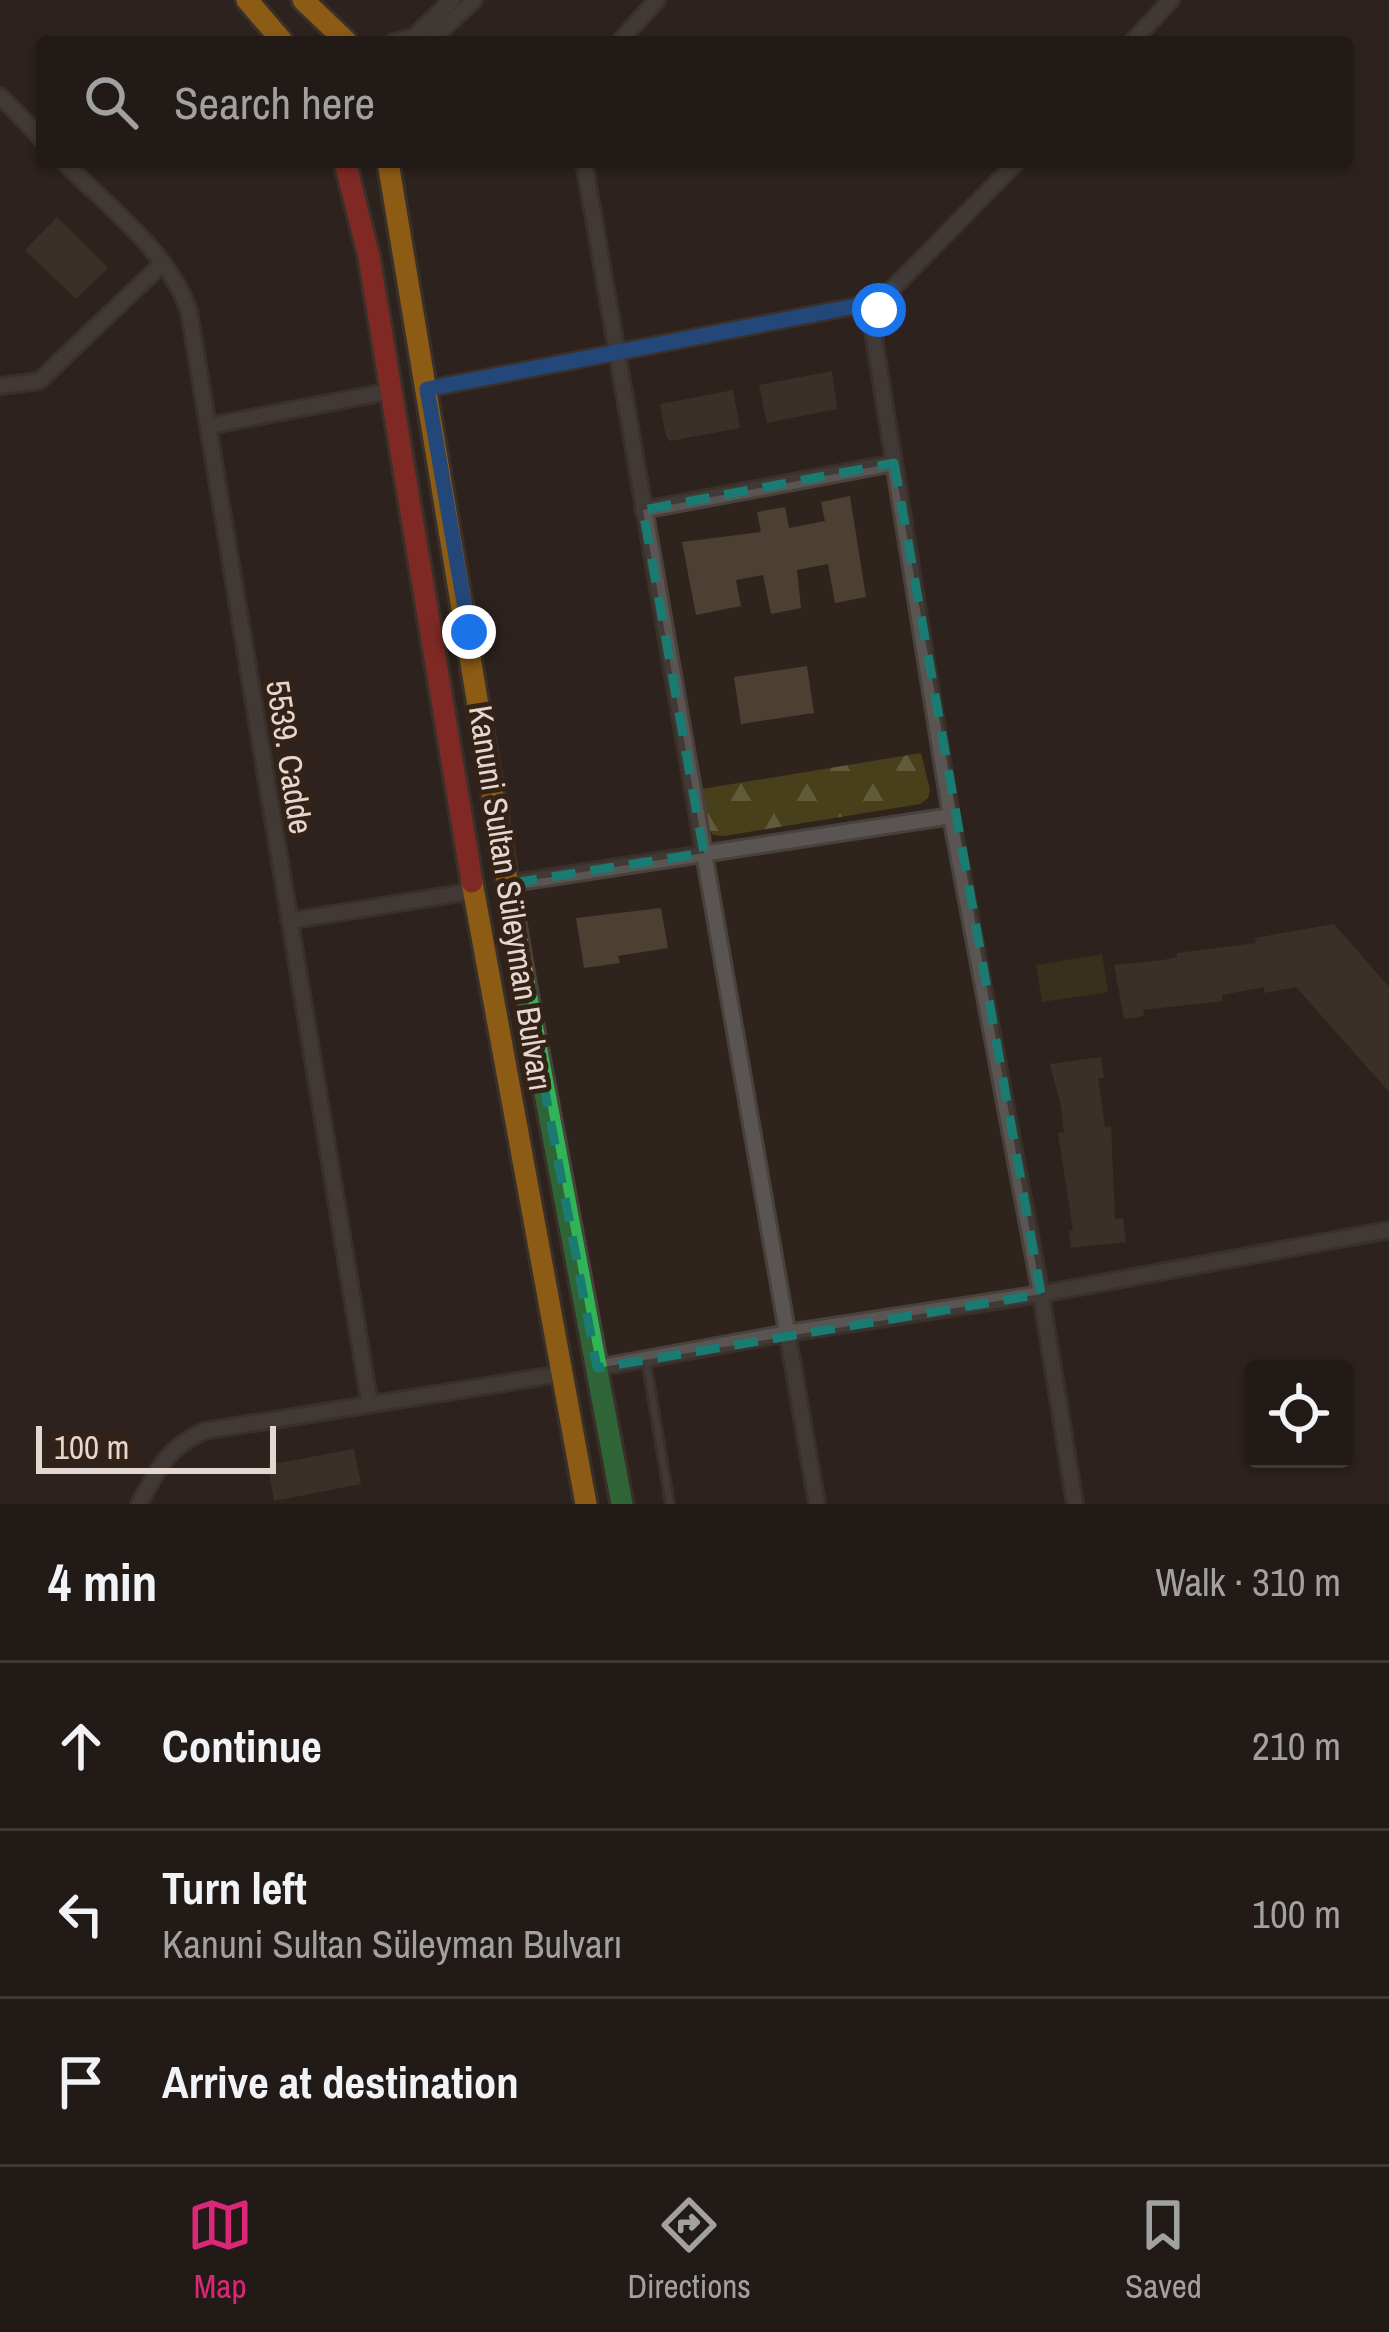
<!DOCTYPE html>
<meta charset="utf-8">
<style>
body{margin:0;font-family:"Archivo Narrow",sans-serif;background:#2e2723;color:#f1f3f6}
.controls{position:absolute;right:36px;bottom:36px;display:grid;overflow:hidden;border-radius:12px;box-shadow:0 3px 9px #0004}
.controls button{width:108px;height:108px;display:grid;place-items:center;padding:0;border:0;border-bottom:3px solid #3f3835;background:#221a16;color:#f1f3f6;font:60px sans-serif}
.scale{position:absolute;left:36px;bottom:30px;width:240px;box-sizing:border-box;padding-left:12px;border:6px solid #e4d7d0;border-top:0;font-size:33px;line-height:42px;white-space:nowrap;color:#e4d7d0;-webkit-text-stroke:9px #342217;paint-order:stroke}
.stop{position:absolute;width:36px;height:36px;margin:-27px;border:9px solid #1a73e8;border-radius:50%;background:#fff}
.stop.end{background:#1a73e8;border-color:#fff;box-shadow:0 3px 12px #0008}
.list{margin:0;padding:0;list-style:none}
h2{display:flex;justify-content:space-between;align-items:center;height:156px;margin:0;padding:0 48px;font-size:51px}
h2 small{font-size:39px;font-weight:400;color:#a2a1a1}
.list li{display:grid;grid-template-columns:78px 1fr auto;gap:36px;align-items:center;box-sizing:border-box;height:168px;padding:0 48px;border-top:3px solid #3f3835}
.list b{display:block;font-size:45px;white-space:nowrap}
.list p{margin:0;font-size:39px;white-space:nowrap;color:#a2a1a1}
.list em{font-size:39px;font-style:normal;color:#a2a1a1}
.icon{flex:none;width:66px;height:66px;fill:none;stroke:currentColor;stroke-width:2;stroke-linecap:round;stroke-linejoin:round}
.map{position:relative;flex:none;width:1389px;height:1504px;overflow:hidden}
.search{position:absolute;background:#221a16;box-shadow:0 3px 9px #0004;left:36px;right:36px;top:36px;height:132px;display:flex;align-items:center;gap:30px;box-sizing:border-box;padding:0 42px;border-radius:12px;color:#a2a1a1;font-size:45px}
.sheet{height:660px;background:#221a16}
nav{display:flex;justify-content:space-around;align-items:center;box-sizing:border-box;height:168px;border-top:3px solid #3f3835;background:#221a16;font-size:33px;color:#a2a1a1}
nav a{display:grid;justify-items:center;gap:6px}
nav .on{color:#db2777}
.map>svg:first-child{display:block}
.forest{fill:url(#forest-firs)}
.garden{fill:#48401a}
.building{fill:#4c4033}
.lines{fill:none;stroke-linecap:round;stroke-linejoin:round}
.lane-casing{stroke:#49413b;stroke-width:12}
.street-casing{stroke:#49413b;stroke-width:20}
.fast-casing{stroke:#49413b;stroke-width:27}
.slow-casing{stroke:#49413b;stroke-width:27}
.jam-casing{stroke:#49413b;stroke-width:27}
.lane{stroke:#5a5553;stroke-width:6}
.street{stroke:#5a5553;stroke-width:14}
.fast{stroke:#30b455;stroke-width:21}
.slow{stroke:#ff9f0a;stroke-width:21}
.jam{stroke:#e5322d;stroke-width:21}
.route{stroke:#1a73e8;stroke-width:15}
.marked{fill:none;stroke:#1a7b73;stroke-width:9;stroke-dasharray:24 15;stroke-linejoin:round}
.labels{text-anchor:middle;stroke-width:10;stroke-linejoin:round;paint-order:stroke}
.street-label{font-size:33px;fill:#e4d7d0;stroke:#342217}
</style>
<div class="map">
<svg width="1389" height="1504" viewBox="0 0 1389 1504">
<defs>
<pattern id="forest-firs" width="22" height="20" patternUnits="userSpaceOnUse" patternTransform="scale(3)"><rect width="22" height="20" fill="#48401a"/><path d="M5 1l3.5 6h-7zM16 11l3.5 6h-7z" fill="#625b3a"/></pattern>
</defs>
<rect width="100%" height="100%" fill="#2e231d"/>
<path class="forest" d="M921,753L930,790L928,798L920,804L724,836L713,835L707,826L702,789Z"/>
<path class="garden" d="M1102,954L1108,992L1042,1002L1036,965Z"/>
<path class="building" d="M57,217L108,268L76,299L25,250Z
M832,371L837,409L767,423L759,385Z
M733,390L740,428L670,441L666,437L660,404Z
M850,496L866,597L835,603L828,564L797,570L801,608L771,614L763,575L736,580L741,606L696,615L682,542L761,532L757,512L785,507L789,528L825,521L821,502Z
M807,666L814,713L741,724L734,677Z
M661,908L668,948L618,956L620,963L584,968L576,918Z
M1334,924L1389,987V1092L1296,987L1264,993V987L1222,995L1223,1001L1143,1010L1144,1016L1124,1019L1114,965L1163,960L1177,957V953L1256,943L1255,938Z
M1101,1057L1104,1078H1098L1105,1127L1111,1126L1115,1219L1123,1218L1126,1242L1071,1248L1069,1231H1073L1058,1133L1064,1132L1061,1107L1050,1064Z
M354,1449L361,1484L274,1501L268,1465Z"/>
<g class="lines">
<g class="lane-casing">
<path id="lane" d="M646,1360L670,1504"/>
</g>
<g class="street-casing">
<path id="street" d="M393,42L414,37L452,0
M429,42L474,0
M619,42L657,0
M1132,42L1171,0
M0,96L42,139
M64,162C107,206 169,252 189,311L370,1405
M584,162L817,1504
M891,290L879,310L873,332L951,816L1041,1294L1075,1504
M0,386L39,381L163,263
M427,389L856,306L891,290L1017,162
M208,426L391,391
M643,510L894,463
M506,884L951,816
M289,921L473,891
M597,1368L788,1333L1041,1294L1389,1230
M139,1504C158,1469 166,1449 204,1431L561,1374"/>
</g>
<g class="fast-casing">
<path id="fast" d="M522,971L622,1504"/>
</g>
<g class="slow-casing">
<path id="slow" d="M247,0L283,42
M303,0L347,42
M388,162L522,971
M472,882L586,1504"/>
</g>
<g class="jam-casing">
<path id="jam" d="M345,162L369,257L472,882"/>
</g>
<use href="#lane" class="lane"/>
<use href="#street" class="street"/>
<use href="#fast" class="fast"/>
<use href="#slow" class="slow"/>
<use href="#jam" class="jam"/>
</g>
<g class="lines">
<path class="route" d="M469,632L427,389L856,306L891,290L879,310"/>
</g>
<path d="M0 0H1389V1504H0ZM894,463L1041,1294L597,1368L506,884L704,853L643,510Z" fill="#2e231d" fill-opacity=".55" fill-rule="evenodd"/>
<path class="marked" d="M894,463L1041,1294L597,1368L506,884L704,853L643,510Z"/>
<g class="labels">
<g class="street-label">
<text transform="translate(290 757) rotate(81)" y="12">5539. Cadde</text>
<text transform="translate(511 898) rotate(81)" y="12">Kanuni Sultan Süleyman Bulvarı</text>
</g>
</g>
</svg>
<div class="controls">
<button><svg class="icon" aria-label="locate" viewBox="0 0 24 24"><circle cx="12" cy="12" r="6"/><path d="M12 2v4M12 18v4M2 12h4M18 12h4"/></svg></button>
</div>
<div class="scale">100 m</div>
<div class="stop" style="left:879px;top:310px"></div>
<div class="stop end" style="left:469px;top:632px"></div>
<div class="search"><svg class="icon" aria-label="search" viewBox="0 0 24 24"><circle cx="10" cy="10" r="6"/><path d="M15 15l6 6"/></svg>Search here</div>
</div>
<section class="sheet">
<h2>4 min<small>Walk · 310 m</small></h2>
<ul class="list">
<li><svg class="icon" aria-label="ahead" viewBox="0 0 24 24"><path d="M12 20V5M6 11l6-6 6 6"/></svg><div><b>Continue</b></div><em>210 m</em></li>
<li><svg class="icon" aria-label="left" viewBox="0 0 24 24"><path d="M17 20v-9H6M10 6l-5 5 5 5"/></svg><div><b>Turn left</b><p>Kanuni Sultan Süleyman Bulvarı</p></div><em>100 m</em></li>
<li><svg class="icon" aria-label="arrive" viewBox="0 0 24 24"><path d="M6 21V4h12l-3 4 3 4H6"/></svg><div><b>Arrive at destination</b></div></li>
</ul>
</section>
<nav>
<a class="on"><svg class="icon" aria-label="map" viewBox="0 0 24 24"><path d="M3 6l6-2 6 2 6-2v14l-6 2-6-2-6 2zM9 4v14M15 6v14"/></svg>Map</a>
<a><svg class="icon" aria-label="directions" viewBox="0 0 24 24"><path d="M12 3l9 9-9 9-9-9zM9 14v-3h6M13 9l2 2-2 2"/></svg>Directions</a>
<a><svg class="icon" aria-label="saved" viewBox="0 0 24 24"><path d="M7 4h10v16l-5-4-5 4z"/></svg>Saved</a>
</nav>
